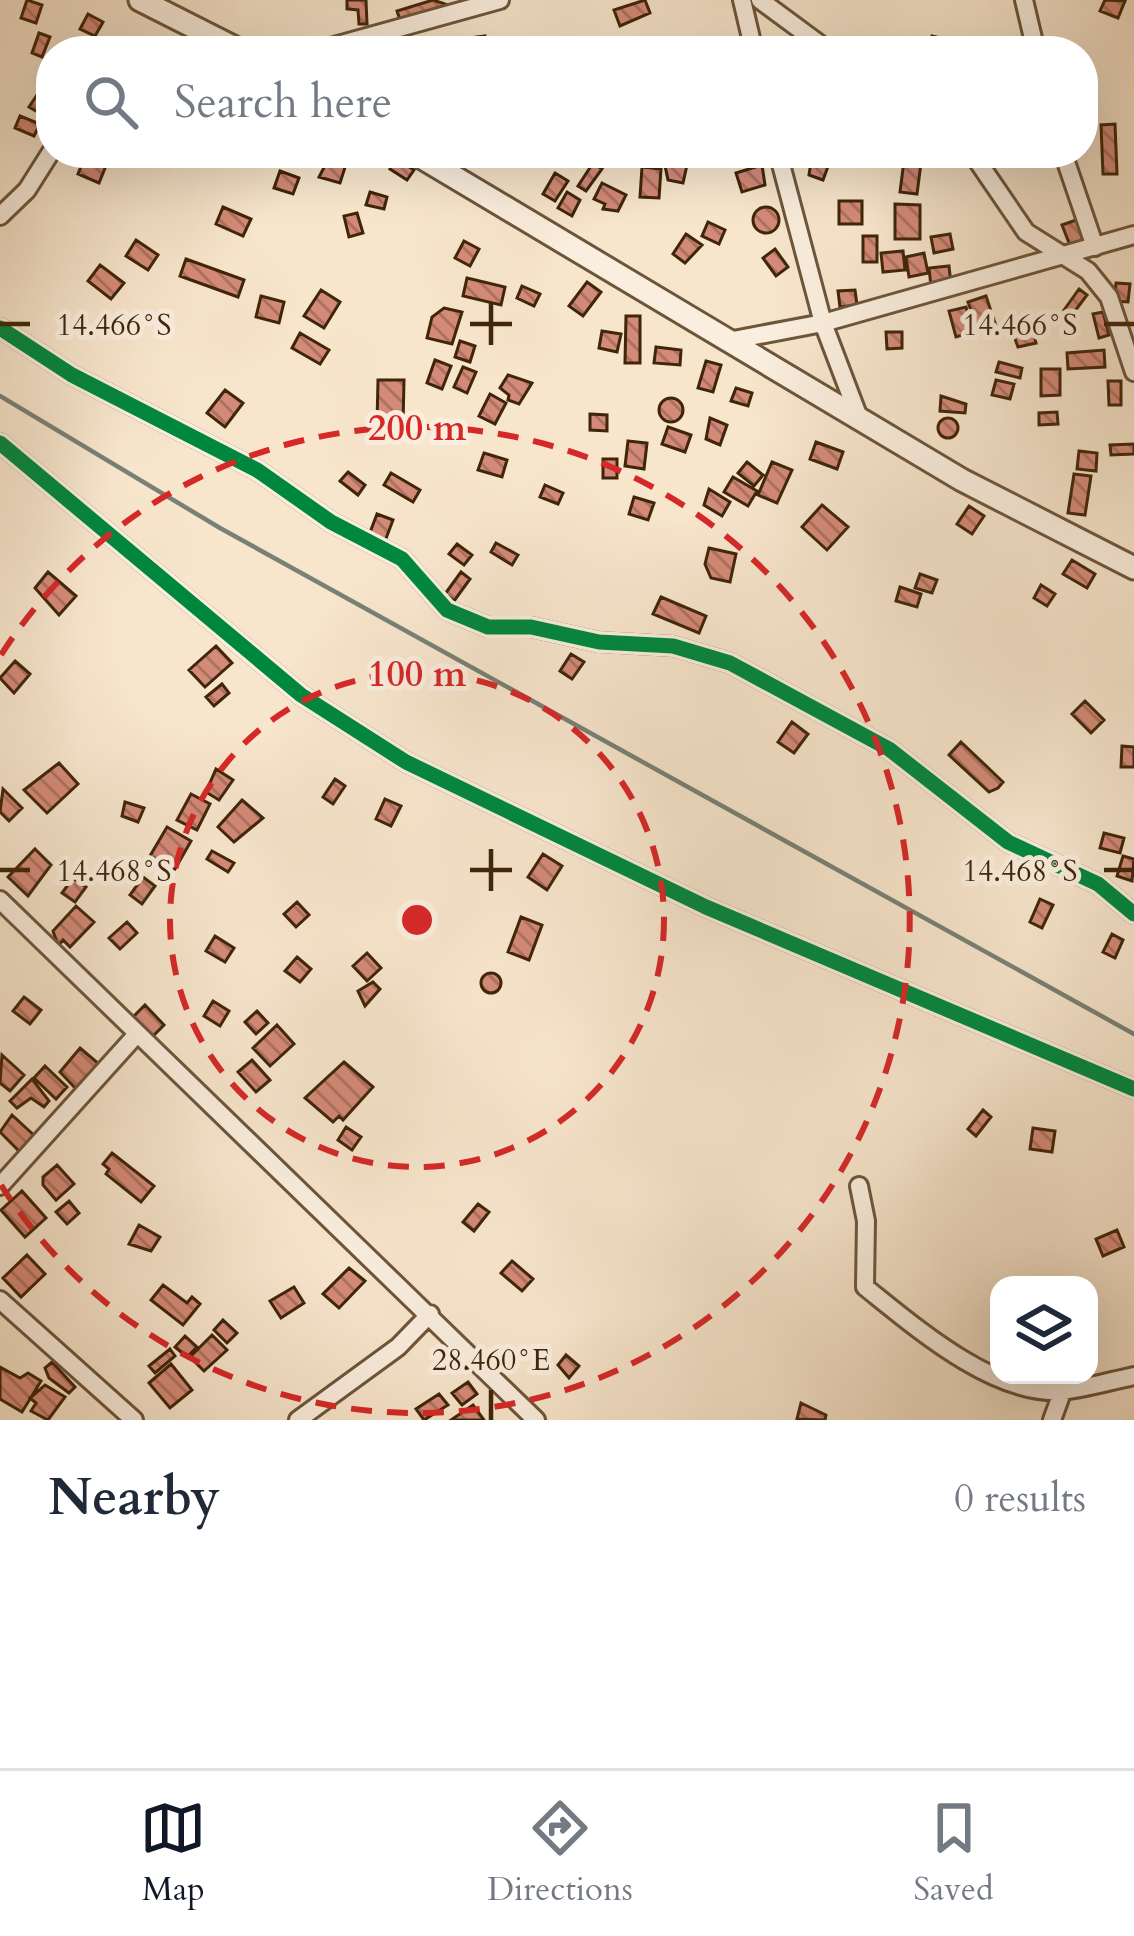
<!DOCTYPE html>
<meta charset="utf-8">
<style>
body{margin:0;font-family:Cardo,serif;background:#f2f2f3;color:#1f2937}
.controls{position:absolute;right:36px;bottom:36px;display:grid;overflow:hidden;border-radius:24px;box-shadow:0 12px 48px #0002}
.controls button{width:108px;height:108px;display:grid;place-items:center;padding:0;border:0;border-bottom:3px solid #e0e1e3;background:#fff;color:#1f2937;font:60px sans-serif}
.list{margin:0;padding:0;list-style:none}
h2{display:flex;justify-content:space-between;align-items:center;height:156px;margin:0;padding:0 48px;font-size:51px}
h2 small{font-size:39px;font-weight:400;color:#747a83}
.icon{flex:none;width:66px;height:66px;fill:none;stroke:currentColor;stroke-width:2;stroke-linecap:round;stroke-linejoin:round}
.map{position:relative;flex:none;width:1134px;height:1420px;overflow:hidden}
.search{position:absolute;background:#fff;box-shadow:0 12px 48px #0002;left:36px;right:36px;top:36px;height:132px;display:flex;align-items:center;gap:30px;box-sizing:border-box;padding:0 42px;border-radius:48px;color:#747a83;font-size:45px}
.sheet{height:348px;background:#fff}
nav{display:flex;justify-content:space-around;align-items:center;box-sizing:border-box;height:168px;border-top:3px solid #e0e1e3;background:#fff;font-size:33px;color:#747a83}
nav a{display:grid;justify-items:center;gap:6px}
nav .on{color:#111827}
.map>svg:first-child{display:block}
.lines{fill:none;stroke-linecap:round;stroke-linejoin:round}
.stream{stroke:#788175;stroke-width:4.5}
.building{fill:url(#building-back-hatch);stroke:#3f2509;stroke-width:3}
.minor-casing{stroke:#6d553a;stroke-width:22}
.tertiary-casing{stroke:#6d553a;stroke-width:27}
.minor{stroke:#faeede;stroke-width:16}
.tertiary{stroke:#faeede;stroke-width:21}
.cycleway-casing{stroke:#faeede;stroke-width:22}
.cycleway{stroke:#00873e;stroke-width:15}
.ticks{fill:none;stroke:#3f2509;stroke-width:4.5}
.ring{fill:none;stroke:#d62828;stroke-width:6;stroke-dasharray:21 15}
.ticks-label{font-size:30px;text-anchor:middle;fill:#3f2509;stroke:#faeede;stroke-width:10;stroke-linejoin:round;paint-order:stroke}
.centre{fill:#d62828;stroke:#faeede;stroke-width:6}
.ring-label{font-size:36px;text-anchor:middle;font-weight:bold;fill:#d62828;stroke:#faeede;stroke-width:10;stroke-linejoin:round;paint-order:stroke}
</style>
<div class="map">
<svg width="1134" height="1420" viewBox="0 0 1134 1420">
<defs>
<pattern id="building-back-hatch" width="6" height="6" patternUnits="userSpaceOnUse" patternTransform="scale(3)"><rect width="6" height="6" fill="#d48a78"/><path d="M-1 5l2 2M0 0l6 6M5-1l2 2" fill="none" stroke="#ad7161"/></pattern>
</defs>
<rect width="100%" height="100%" fill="#f7e5cc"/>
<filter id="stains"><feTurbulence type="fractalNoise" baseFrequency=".00167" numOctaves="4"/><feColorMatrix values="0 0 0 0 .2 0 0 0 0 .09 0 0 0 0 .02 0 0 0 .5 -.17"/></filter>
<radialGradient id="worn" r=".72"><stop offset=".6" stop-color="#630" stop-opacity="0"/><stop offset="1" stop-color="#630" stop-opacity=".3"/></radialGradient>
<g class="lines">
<path class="stream" d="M0,396L220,528L1134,1034"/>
</g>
<path class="building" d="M27,0L42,5L36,23L21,18Z
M347,0H366L367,24H359L358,10L347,9Z
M433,0L448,5L400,20L397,11Z
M645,0L650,13L620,26L614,10Z
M1105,0L1125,1L1118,18L1100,11Z
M88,14L103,22L95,36L80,29Z
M39,33L50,37L42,57L32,53Z
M485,36L487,51H469L468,38Z
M932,36L949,40L946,51L928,49Z
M39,92L51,99L50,119L29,107Z
M20,116L40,124L34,136L15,128Z
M1115,124L1117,174H1103L1101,125Z
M86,154L107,163L99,183L78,174Z
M812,155L830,161L823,180L809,175Z
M330,156L347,161L340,183L319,177Z
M397,159L414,170L407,180L390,169Z
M664,161L687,165L683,183L668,180Z
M904,161L921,163L917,194L900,192Z
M593,163L602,169L586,191L578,186Z
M762,165L765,185L742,192L736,173Z
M642,167L661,169L659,198L640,197Z
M280,171L299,178L293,194L274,188Z
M555,173L568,181L555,201L543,194Z
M602,183L626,195L618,211L603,209L605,204L594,199Z
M370,192L387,197L384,209L366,205Z
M567,192L580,200L572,216L558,208Z
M839,201H862V224H839Z
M895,204L920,205V239H895Z
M753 220a13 13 0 1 1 26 0a13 13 0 1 1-26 0Z
M223,207L251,219L243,236L216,224Z
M357,213L363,233L349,237L344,216Z
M1079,219L1088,241L1071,248L1062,225Z
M708,222L725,230L719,244L702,236Z
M686,234L702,245L685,263L673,254Z
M950,234L953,249L934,253L931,237Z
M863,236H877V262H863Z
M136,240L158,255L148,270L126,256Z
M464,241L479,249L470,266L455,258Z
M775,249L788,267L776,276L763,258Z
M903,251L905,270L883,272L881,253Z
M924,253L928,273L909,277L906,257Z
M186,259L244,280L238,297L180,276Z
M100,265L124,283L111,299L88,281Z
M949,266L951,284L931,286L929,268Z
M467,278L505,287L501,305L463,296Z
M587,282L601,292L583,316L569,306Z
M1116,283L1130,284L1128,302L1114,301Z
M522,286L540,294L534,306L517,298Z
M1079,289L1087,295L1072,315L1064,310Z
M321,290L340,302L324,328L304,316Z
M855,290L857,305L840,307L838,291Z
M261,296L284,302L279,323L256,317Z
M986,296L996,326L978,331L968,302Z
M966,307L973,332L956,337L949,311Z
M444,308L462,312L452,344L427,338L432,317Z
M1103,312L1109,335L1099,338L1093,314Z
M626,316H640V363H625Z
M1030,318L1036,343L1018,347L1009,323Z
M602,331L621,334L617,352L599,348Z
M886,332H902V348L887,349Z
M300,333L329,350L320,364L292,348Z
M460,341L475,346L470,362L455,357Z
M656,347L681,350L680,365L654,363Z
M1104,350L1105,367L1068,369L1067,353Z
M435,360L451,366L442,389L427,383Z
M706,361L721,365L713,392L698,388Z
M999,362L1022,368L1020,378L996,372Z
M463,367L476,372L467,393L454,387Z
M1041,369H1060V395L1041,396Z
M508,375L532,383L519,404L508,400L509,395L500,388Z
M378,380H404L403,424H377Z
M996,380L1014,384L1010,399L992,395Z
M1108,381H1121V405H1109Z
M736,388L752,393L748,406L731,401Z
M225,390L243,403L225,427L207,413Z
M490,394L506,403L495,424L479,416Z
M941,396L966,404L965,413L940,411Z
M659 410a12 12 0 1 1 24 0a12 12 0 1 1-24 0Z
M1057,412L1058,424L1039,425V413Z
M590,414L607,415V431L590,430Z
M938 428a10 10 0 1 1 20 0a10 10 0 1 1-20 0Z
M710,418L727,425L720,445L706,439Z
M668,427L691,435L685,452L662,444Z
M628,441L647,443L644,469L625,466Z
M816,442L843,452L837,469L810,459Z
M1134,444V454L1111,455L1110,445Z
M1079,451L1097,453L1096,471L1077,469Z
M484,453L507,460L502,477L478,470Z
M603,459H617V478H603Z
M747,462L763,475L754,486L738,473Z
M772,462L792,470L777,503L758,495Z
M348,472L365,485L358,495L340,481Z
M391,473L420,490L413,502L384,485Z
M1074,474L1091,476L1085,515L1068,513Z
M733,477L757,491L748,506L724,492Z
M545,485L563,493L558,504L540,497Z
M709,489L730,502L722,516L704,505Z
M634,497L654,503L648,520L629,514Z
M822,505L848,527L827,550L802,527Z
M969,506L984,516L972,534L957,524Z
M377,514L393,520L385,541L369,535Z
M496,543L518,555L512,565L491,552Z
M457,544L472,555L464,565L449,554Z
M709,548L736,554L730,582L711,578L705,564Z
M1072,560L1095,574L1087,588L1063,574Z
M48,572L76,596L59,615L35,588Z
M461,572L470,579L454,601L445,594Z
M920,574L937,580L932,593L915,588Z
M1041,585L1055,594L1047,606L1034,598Z
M900,587L921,594L917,607L896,601Z
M661,597L706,616L699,633L653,614Z
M216,646L232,663L205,687L189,670Z
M571,654L584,662L572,679L560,671Z
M15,661L30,674L14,693L0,678Z
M222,684L229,693L214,706L206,697Z
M1085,701L1104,720L1091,733L1072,714Z
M792,722L808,734L794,753L778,742Z
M961,742L1003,782L998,788L989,792L949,755Z
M1122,746L1134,747V767H1121Z
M59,763L78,784L47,813L24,790Z
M216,769L233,780L219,800L206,792Z
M335,779L345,786L333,804L323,797Z
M3,789L22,808L9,821L0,812Z
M191,794L210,804L197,830L177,820Z
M385,799L401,806L391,826L376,819Z
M242,800L263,818L234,842L218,827Z
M125,802L144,808L138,822L122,816Z
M167,827L191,841L175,869L150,856Z
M1104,833L1124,838L1120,853L1100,848Z
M35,849L51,865L28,896L8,877Z
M212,851L234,863L228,872L207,859Z
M543,854L562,866L547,890L528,877Z
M1123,856L1134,859L1132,881L1117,876Z
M143,877L155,886L142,904L130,895Z
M73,878L86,887L75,902L62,893Z
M1040,899L1053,905L1042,928L1030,922Z
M297,902L309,915L296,927L284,914Z
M76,906L94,922L70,947L63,940L58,946L53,931Z
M521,917L542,925L529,960L508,952Z
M127,922L137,933L120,949L109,938Z
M1112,934L1123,940L1115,958L1103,952Z
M215,936L234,948L225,962L206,951Z
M367,953L381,968L367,981L353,966Z
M297,957L311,969L300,982L285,971Z
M481 983a10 10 0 1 1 20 0a10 10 0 1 1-20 0Z
M373,982L380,989L365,1006L358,991Z
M24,997L41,1010L30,1024L13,1011Z
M213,1001L229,1011L220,1026L204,1016Z
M145,1005L164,1025L152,1037L133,1017Z
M257,1011L268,1023L256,1034L245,1022Z
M277,1025L294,1044L270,1066L253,1048Z
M80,1048L100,1065L78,1091L60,1072Z
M2,1055L24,1075L10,1091L0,1083Z
M252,1060L270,1080L256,1092L238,1072Z
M344,1062L373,1087L343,1120L339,1116L333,1122L305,1098Z
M45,1066L67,1087L56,1099L34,1078Z
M32,1079L49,1101L44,1107L31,1098L17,1108L10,1101Z
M983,1110L991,1117L976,1136L968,1129Z
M12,1115L37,1138L22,1154L0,1132Z
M346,1127L361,1137L352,1150L338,1140Z
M1033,1128L1055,1131L1052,1152L1030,1149Z
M112,1153L154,1186L141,1202L106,1174L109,1169L103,1164Z
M57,1165L74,1184L56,1200L43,1185V1177Z
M22,1191L46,1218L25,1237L1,1210Z
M69,1201L79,1213L67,1224L56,1212Z
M478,1204L489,1212L474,1231L463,1222Z
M139,1225L160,1237L151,1251L129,1244Z
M1117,1230L1124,1247L1103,1256L1096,1239Z
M27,1255L45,1274L21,1297L3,1278Z
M512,1261L533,1279L522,1291L501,1273Z
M349,1268L365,1281L339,1308L323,1294Z
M163,1285L187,1303L192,1297L200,1304L183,1325L151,1300Z
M294,1287L304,1303L281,1318L270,1301Z
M223,1320L237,1333L227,1343L214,1330Z
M212,1335L227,1350L204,1371L190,1357Z
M185,1336L197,1347L187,1357L175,1347Z
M170,1349L175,1356L155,1373L149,1366Z
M566,1355L579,1366L569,1378L558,1365Z
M52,1362L75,1387L69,1393L49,1378L45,1368Z
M171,1364L192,1390L170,1408L149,1383Z
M0,1367L20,1378L28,1373L41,1381L22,1412L0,1399Z
M468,1382L477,1394L462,1405L452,1393Z
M45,1385L65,1397L48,1420L31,1411L36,1403L30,1398Z
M439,1394L448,1405L424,1420L416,1409Z
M801,1403L826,1415L825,1420L797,1419Z
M473,1405L484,1420H451Z"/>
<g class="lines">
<g class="minor-casing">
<path id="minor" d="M742,0L754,51
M760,0L829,51
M1024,0L1036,51
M316,51L500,0
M778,153L823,323L858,415
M972,153L1026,232L1088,271L1109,297L1134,372
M1063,153L1095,247
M0,216L27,190L51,152
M0,328L72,375L257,470L331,522L402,559L447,610L488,627H531L599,642L673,646L730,663L889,749L1008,842L1098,884L1134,914
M728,341L823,323L1134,235
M0,443L301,695L406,762L706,907L1134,1089
M0,900L536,1420
M0,1186L137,1034
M859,1186L866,1221L865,1287C915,1327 993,1395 1060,1391C1084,1389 1110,1381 1134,1376
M0,1300L134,1420
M298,1420L398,1347L430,1314
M1052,1420L1063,1390"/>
</g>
<g class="tertiary-casing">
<path id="tertiary" d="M140,0L241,51
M414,153L962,480L1134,568"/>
</g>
<use href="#minor" class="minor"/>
<use href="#tertiary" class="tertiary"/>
<g class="cycleway-casing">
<path id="cycleway" d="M0,328L72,375L257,470L331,522L402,559L447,610L488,627H531L599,642L673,646L730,663L889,749L1008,842L1098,884L1134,914
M0,443L301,695L406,762L706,907L1134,1089"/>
</g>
<use href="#cycleway" class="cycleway"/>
</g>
<path class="ticks" d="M491,303V345M0,324H30M470,324H512M1104,324H1134M491,849V891M0,870H30M470,870H512M1104,870H1134M491,1390V1420"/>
<g class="ring">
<circle cx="417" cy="920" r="247"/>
<path d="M1 655A493 493 0 1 1 1 1185"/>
</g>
<g class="ticks-label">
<text x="114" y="335">14.466°S</text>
<text x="1020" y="335">14.466°S</text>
<text x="114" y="881">14.468°S</text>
<text x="1020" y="881">14.468°S</text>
<text x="491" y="1370">28.460°E</text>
</g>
<circle cx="417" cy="920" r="18" class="centre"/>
<g class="ring-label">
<text x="417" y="440">200 m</text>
<text x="417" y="686">100 m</text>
</g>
<rect width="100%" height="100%" filter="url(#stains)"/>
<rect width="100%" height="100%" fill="url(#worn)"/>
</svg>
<div class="controls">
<button><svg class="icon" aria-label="layers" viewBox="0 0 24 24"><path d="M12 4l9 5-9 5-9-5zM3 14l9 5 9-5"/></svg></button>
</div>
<div class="search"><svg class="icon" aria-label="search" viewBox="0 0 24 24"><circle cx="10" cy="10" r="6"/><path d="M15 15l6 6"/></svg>Search here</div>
</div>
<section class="sheet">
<h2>Nearby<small>0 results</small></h2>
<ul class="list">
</ul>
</section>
<nav>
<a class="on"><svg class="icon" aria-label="map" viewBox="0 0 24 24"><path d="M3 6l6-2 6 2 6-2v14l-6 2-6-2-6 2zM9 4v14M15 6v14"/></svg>Map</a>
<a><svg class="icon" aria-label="directions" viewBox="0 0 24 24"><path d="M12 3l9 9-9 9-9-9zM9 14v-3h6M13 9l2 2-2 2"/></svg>Directions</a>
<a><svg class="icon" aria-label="saved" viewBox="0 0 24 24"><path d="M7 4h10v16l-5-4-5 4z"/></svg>Saved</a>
</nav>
